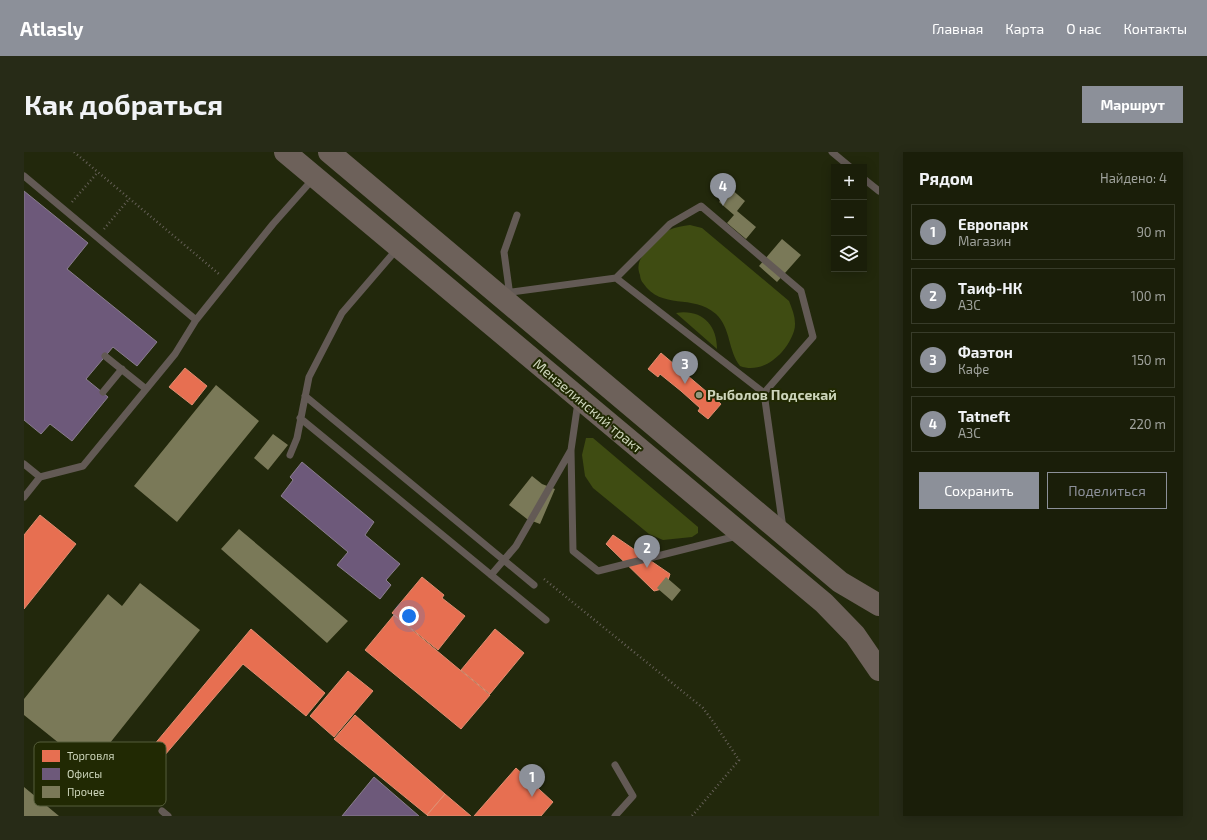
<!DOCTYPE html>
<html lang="ru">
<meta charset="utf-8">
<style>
body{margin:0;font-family:"Exo 2",sans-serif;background:#272b17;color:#f1f3f6}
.controls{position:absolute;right:12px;top:12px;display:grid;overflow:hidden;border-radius:0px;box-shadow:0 2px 10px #0003}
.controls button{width:36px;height:36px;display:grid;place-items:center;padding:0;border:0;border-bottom:1px solid #383c2a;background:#1a1e09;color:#f1f3f6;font:20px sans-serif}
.you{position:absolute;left:385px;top:464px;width:14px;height:14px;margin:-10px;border:3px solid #fff;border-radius:50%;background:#1a73e8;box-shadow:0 0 0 6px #1a73e833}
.badge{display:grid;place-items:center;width:26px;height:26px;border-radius:50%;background:#8c9099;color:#fff;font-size:13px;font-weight:700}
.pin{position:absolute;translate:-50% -33px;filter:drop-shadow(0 1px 2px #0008)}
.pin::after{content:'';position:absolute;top:21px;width:14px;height:12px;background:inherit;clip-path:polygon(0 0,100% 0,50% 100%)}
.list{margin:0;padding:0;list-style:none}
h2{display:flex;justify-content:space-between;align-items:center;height:52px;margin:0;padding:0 16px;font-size:17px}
h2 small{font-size:13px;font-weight:400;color:#9fa29c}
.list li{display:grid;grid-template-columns:26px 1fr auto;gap:12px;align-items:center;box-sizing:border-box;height:56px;margin:0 8px 8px;padding:0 8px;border:1px solid #383c2a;border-radius:0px}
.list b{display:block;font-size:15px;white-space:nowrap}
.list p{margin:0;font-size:13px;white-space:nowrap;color:#9fa29c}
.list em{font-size:13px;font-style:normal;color:#9fa29c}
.actions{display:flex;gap:8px;padding:12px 16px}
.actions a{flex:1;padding:9px 0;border:1px solid #8c9099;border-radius:0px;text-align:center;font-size:14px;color:#8c9099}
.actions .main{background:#8c9099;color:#fff}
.icon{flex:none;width:22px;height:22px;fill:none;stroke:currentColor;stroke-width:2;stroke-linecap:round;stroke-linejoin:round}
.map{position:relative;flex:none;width:855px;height:664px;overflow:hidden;border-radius:0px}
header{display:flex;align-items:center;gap:24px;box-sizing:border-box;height:56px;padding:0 20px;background:#8c9099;color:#fff}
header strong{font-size:19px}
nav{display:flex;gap:22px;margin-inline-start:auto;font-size:14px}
.intro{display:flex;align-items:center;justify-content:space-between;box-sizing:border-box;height:96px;padding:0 24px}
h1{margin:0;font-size:28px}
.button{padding:10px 18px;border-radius:0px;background:#8c9099;color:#fff;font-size:14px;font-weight:700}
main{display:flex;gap:24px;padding:0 24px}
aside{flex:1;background:#1a1e09;border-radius:0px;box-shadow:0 2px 10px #0003}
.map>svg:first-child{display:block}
.green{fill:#3f4c12}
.shops{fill:#e76f51;stroke:#df8e71}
.offices{fill:#6d597a;stroke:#8a7e8e}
.building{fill:#7a7958}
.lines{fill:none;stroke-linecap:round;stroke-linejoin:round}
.path{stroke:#666058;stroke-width:2.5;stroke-dasharray:1 3;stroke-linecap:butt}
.service{stroke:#635a55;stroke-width:7}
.primary{stroke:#6d615a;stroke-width:22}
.poi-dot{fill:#91987e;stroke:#212903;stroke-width:1.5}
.labels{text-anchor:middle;stroke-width:4;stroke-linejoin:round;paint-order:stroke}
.poi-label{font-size:14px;font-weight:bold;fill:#cdd5bb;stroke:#212903;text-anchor:start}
.street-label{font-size:14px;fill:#cdd5bb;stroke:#212903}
.key{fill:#212903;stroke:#555d3a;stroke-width:1}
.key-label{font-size:11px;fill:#cdd5bb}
</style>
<header>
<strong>Atlasly</strong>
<nav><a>Главная</a><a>Карта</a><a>О нас</a><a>Контакты</a></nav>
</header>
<div class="intro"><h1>Как добраться</h1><a class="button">Маршрут</a></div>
<main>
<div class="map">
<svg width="855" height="664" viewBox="0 0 855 664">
<rect width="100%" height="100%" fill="#22280c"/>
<path class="green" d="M666,73L678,76L765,149C769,159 773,169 770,179C763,201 739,223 716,214C704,199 707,176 692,162C668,141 638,159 619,131C617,129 616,125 616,123C610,108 622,100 632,90C636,86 640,81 645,78C652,75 659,74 666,73Z
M652,161C677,157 693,172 693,197Z
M562,286H569L674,375V381L668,385L639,388L625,382L569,336L561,324L558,303Z"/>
<path class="shops" d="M637,201L697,252L684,267L674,259L676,256L657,239L636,222L634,225L624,217Z
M161,216L183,234L168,253L145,235Z
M16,363L52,392L0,457V383Z
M589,383L646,422L643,431L638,437L630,439L582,392Z
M398,425L420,443L418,446L441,464L414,498L368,461Z
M370,463L466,543L437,577L341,498Z
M227,477L301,541L282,564L219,512L98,653L88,643Z
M471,477L500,501L466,542L437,518Z
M324,519L349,539L310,585L286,564Z
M331,563L421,642L403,663L310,587Z
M492,616L529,650L517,664H450Z
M421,642L447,664H404L403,663Z"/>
<path class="offices" d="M0,39L64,91L43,117L133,190L113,214L89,195L62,227L84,245L48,289L26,272L17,282L0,268Z
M278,310L350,370L341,383L376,412L362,428L367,433L356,447L313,413L324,400L257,344L269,328L266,325Z
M350,625L395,664H318Z"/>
<path class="building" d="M706,36L721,49L713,59L732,75L722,87L703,71L710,63L695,50Z
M758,87L777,103L753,130L735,114Z
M192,233L235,269L153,370L110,334Z
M249,282L264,293L244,318L230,306Z
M508,324L518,332L531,337L516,372L503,367L485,353Z
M215,377L324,469L303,491L197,397Z
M642,425L657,438L648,449L633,436Z
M116,431L176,478L66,616L0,563V547L84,442L98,454Z
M0,635L35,664H0Z"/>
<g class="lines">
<path class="path" d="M50,0L195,122
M48,50L74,20
M80,77L105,47
M520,427L679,556L690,571L715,608L668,664"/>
<path class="service" d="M808,0L826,15
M0,24L172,168L249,72L289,27
M840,27L855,39
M592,126L740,241
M480,141L592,126L646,72L677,54L777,139L789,185L740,241L759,376
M486,144L480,100L493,63
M81,204L122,237
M79,240L98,217
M281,244L510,433
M554,250L547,298L549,399L574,419L713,384
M276,266L522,468
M266,303L273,286L285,225L318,161L373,97
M0,312L16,325L59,314L151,202L172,168
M0,345L16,325
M467,423L492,394L547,298
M591,613L609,644L591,664
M138,659L144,664"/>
<path class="primary" d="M261,0L800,451L831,483L855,518
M305,0L816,430L855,453"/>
</g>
<circle class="poi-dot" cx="675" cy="243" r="4"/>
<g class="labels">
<g class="poi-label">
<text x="683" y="248">Рыболов Подсекай</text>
</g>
<g class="street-label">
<text transform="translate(564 254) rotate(40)" y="5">Мензелинский тракт</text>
</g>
</g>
<rect x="10" y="590" width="132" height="64" rx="6" class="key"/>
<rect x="18" y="598" width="18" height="12" fill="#e76f51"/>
<rect x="18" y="616" width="18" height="12" fill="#6d597a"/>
<rect x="18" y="634" width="18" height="12" fill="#7a7958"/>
<g class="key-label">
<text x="43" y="608">Торговля</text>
<text x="43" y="626">Офисы</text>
<text x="43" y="644">Прочее</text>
</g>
</svg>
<div class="controls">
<button>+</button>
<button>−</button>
<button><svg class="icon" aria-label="layers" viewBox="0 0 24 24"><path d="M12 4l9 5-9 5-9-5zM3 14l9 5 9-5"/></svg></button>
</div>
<div class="you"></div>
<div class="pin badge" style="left:508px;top:645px">1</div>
<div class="pin badge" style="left:623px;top:416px">2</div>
<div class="pin badge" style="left:661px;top:232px">3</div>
<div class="pin badge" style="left:699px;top:54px">4</div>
</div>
<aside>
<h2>Рядом<small>Найдено: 4</small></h2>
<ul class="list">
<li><span class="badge">1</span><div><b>Европарк</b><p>Магазин</p></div><em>90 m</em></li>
<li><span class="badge">2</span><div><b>Таиф-НК</b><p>АЗС</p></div><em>100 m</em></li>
<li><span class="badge">3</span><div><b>Фаэтон</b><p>Кафе</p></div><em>150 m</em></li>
<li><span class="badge">4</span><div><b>Tatneft</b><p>АЗС</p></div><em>220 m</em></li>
</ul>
<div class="actions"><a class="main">Сохранить</a><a>Поделиться</a></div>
</aside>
</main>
